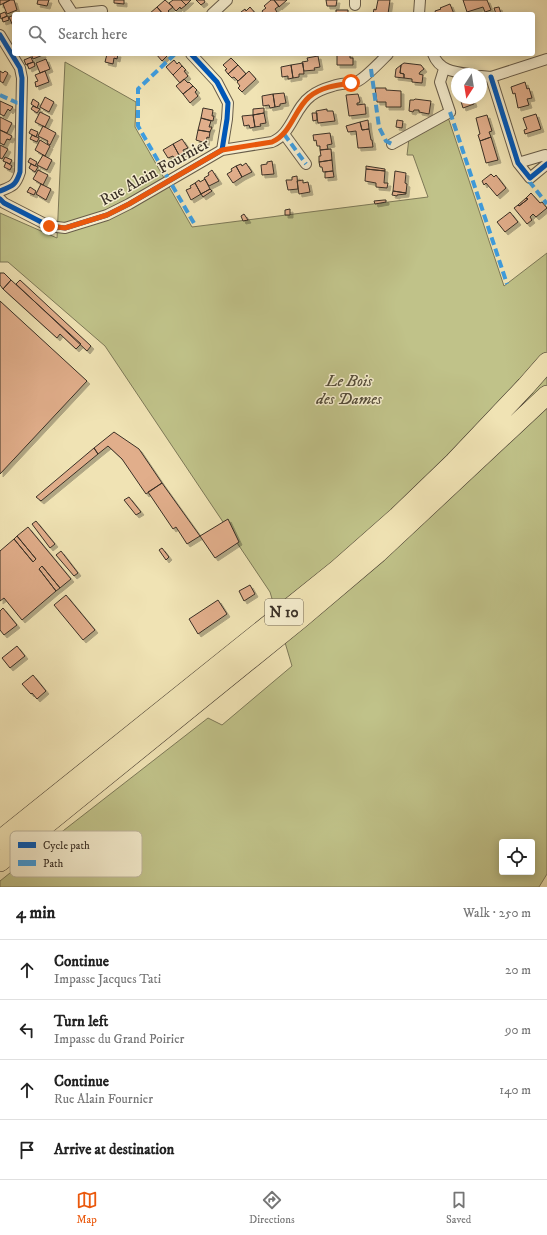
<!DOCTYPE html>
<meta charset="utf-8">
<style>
body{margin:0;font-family:"IM FELL DW Pica",serif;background:#f2f2f2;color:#222}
.controls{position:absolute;right:12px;bottom:12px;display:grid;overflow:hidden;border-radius:4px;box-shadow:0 2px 10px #0003}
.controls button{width:36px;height:36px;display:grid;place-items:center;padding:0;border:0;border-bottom:1px solid #e0e0e0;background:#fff;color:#222;font:20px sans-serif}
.compass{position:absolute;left:451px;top:68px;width:36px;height:36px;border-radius:50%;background:#fff;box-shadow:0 2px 10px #0003;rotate:192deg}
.stop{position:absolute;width:12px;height:12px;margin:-9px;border:3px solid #ea580c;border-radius:50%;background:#fff}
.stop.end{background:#ea580c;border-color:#fff;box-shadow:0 1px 4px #0008}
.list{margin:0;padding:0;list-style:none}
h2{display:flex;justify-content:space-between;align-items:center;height:52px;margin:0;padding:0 16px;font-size:17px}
h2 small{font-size:13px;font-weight:400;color:#767676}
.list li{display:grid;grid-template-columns:26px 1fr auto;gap:12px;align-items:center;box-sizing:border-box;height:60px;padding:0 16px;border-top:1px solid #e0e0e0}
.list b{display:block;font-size:15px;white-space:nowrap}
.list p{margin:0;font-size:13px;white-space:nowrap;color:#767676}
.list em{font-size:13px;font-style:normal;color:#767676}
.icon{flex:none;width:22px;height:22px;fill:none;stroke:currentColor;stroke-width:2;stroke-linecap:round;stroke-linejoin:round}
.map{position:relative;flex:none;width:547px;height:887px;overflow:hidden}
.search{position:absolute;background:#fff;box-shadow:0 2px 10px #0003;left:12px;right:12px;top:12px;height:44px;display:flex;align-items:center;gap:10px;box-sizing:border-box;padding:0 14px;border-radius:4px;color:#767676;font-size:15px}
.sheet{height:292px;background:#fff}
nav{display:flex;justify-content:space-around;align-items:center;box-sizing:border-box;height:56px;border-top:1px solid #e0e0e0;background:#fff;font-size:11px;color:#767676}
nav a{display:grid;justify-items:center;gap:2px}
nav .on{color:#ea580c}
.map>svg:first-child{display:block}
.green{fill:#c0c289;stroke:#7d7958;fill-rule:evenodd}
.building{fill:#e1ae8b;stroke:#3a3026;filter:url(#shadow)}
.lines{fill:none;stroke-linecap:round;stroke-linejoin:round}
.street-casing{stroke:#685d4a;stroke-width:12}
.highway-casing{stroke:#3a3026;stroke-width:20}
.street{stroke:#f5edce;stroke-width:10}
.highway{stroke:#f0e3b4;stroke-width:19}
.quiet{stroke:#3e9de0;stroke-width:4;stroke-dasharray:8 4;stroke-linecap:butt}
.cycleway-casing{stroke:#f5edce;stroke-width:8}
.cycleway{stroke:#0057b8;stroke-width:5}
.route{stroke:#ea580c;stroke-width:5}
.labels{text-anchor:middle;stroke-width:3;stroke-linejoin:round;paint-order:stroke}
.shield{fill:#f5edce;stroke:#726958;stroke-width:1}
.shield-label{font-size:15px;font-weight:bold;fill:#3a3026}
.street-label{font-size:16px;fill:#3a3026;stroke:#f5edce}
.park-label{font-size:16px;font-style:italic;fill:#554d3a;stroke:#f5edce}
.key{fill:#f5edce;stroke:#bdb49c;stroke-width:1}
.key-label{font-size:11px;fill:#3a3026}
</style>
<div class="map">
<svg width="547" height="887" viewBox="0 0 547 887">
<defs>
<filter id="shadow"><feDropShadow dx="3" dy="3" stdDeviation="0" flood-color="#0004"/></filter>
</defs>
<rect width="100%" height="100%" fill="#f0e3b4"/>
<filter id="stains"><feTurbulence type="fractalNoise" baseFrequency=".005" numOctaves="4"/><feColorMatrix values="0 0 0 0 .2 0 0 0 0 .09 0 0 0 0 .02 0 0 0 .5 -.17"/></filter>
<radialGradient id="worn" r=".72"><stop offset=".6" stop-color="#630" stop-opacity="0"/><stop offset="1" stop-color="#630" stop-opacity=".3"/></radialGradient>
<path class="green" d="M65,62L136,102L135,127L192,227L428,197L413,155H407L409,138L448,117L504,286L547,253V874L539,887H0V881L50,841L208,718L222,725L292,666L270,592L105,346L8,262H0V213L57,238ZM502,842H532V872H502Z"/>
<path class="building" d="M0,0H10L0,5Z
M10,0H14L17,10L7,14L3,4Z
M38,0H49L47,6L37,4Z
M114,0H124V4L114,3Z
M165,0L173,7L168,11L170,13L169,14H163L157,7Z
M173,0H181L186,5L181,9L180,7L176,11L169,3Z
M181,0H191L186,5Z
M196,0H204L205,2L201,5Z
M271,0H274L279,6L275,9L277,12L275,14H264L262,11L266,8L264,6Z
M274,0H287L279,7Z
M326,0H337L336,6H327Z
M378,0H390L388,14H373L374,9L376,10Z
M463,0H487L491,10L485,12L483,7L467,12Z
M450,4L454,14H436L435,11L441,9L440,8Z
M157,7L163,14H149Z
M250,7L256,14H242L241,12L245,9L246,11Z
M499,7L501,14H496L494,8Z
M336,10H348V14H336Z
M5,12L7,16L1,19L0,14Z
M14,15V26H13L9,17Z
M8,16L9,20L3,22L2,18Z
M31,54H43V55L33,59Z
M107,54H118L117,59L114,58L113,64L105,62Z
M156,54H169L162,61Z
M337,54H350V58H353V65H337Z
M318,56L320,67L314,68L315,70L304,71L302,62L308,61L307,58Z
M31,57L33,62L26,65L24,60Z
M231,58L238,65L228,74L225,70L227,69L223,65Z
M46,59L50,69L40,73L36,63Z
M174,60L177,64L179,62L182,66L173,75L166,67Z
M34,62L35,66L29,69L27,64Z
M303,63L304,74H299V77L293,78L291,65Z
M404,63L421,65L424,69L420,72L419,74L423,75L422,83L412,82V79L404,78V74L400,73L401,65Z
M238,65L246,74L238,81L234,77L232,78L228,74Z
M291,65L293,78L288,79V76L282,77L281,67Z
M401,65L400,73L404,74V78L395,77L396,69Z
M182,66L186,70L184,71L188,76L180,83L173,75Z
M0,71L3,73L5,71L8,73L3,83L0,81Z
M45,71L49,82L36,87L35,82L38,81L35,75Z
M249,71L256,79L242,92L238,88L240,86L237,82Z
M184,79L188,83L189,82L193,86L183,94L176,86Z
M525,82L527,89L529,88L532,98L527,99L529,105L518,108L515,93L513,94L511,87Z
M193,86L197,90L195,92L198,96L190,103L183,94Z
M375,88H386V90L401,91V107H386V102H377Z
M284,93L286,103L280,104V106L275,107L273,94Z
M273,94L275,107L270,108L269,105L263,106L262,96Z
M358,94L360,101L359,103H357V105L365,104L366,114L349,116L346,95Z
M45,97L54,102L49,112L40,107Z
M460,98H472L474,104L463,108Z
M33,99L39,103L37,108L31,104Z
M415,99L431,101L429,114L419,112V110H414L413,112L409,111L410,100H414Z
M0,102V101L13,107L10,111L8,109L4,116L0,114Z
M33,106L40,109L37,113L31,109Z
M203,108L213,110L212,116H214L213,121L201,118Z
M264,108V113L253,115V109Z
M327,109V111H333L335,121L318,123L316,111Z
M40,112L50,117L45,127L35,122Z
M264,113L266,123L260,124L261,126L255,127L253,115Z
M312,113H317V120L313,121Z
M536,114L541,129L525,134L524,130L527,129L523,118Z
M253,115L255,127L250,128L249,125L244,126L242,116Z
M487,115L492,131L489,132L491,137L480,141L478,135L480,134L476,118Z
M0,117L12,123L7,133L0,130Z
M201,118L211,121L209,127H212L210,132L198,130Z
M368,120L369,129L362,130L360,122Z
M397,120L403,121L402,128L396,127Z
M360,122L362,130L369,129L371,140H372L373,147L358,148L356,131L348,132L346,126Z
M43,126L56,133L50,145L47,143L48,141L38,136Z
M31,129L38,132L36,137L29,133Z
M0,130L12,136L10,140L7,139L4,145L0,143Z
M198,130L210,132L209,138L207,137L206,143L196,140Z
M330,133L332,144L327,145L328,149L320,150V146H317L316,140L314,141L313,135Z
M32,135L39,138L37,142L30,139Z
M491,137L498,160L486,163L480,141Z
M182,139L188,148L183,150L184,153L179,155L173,144Z
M40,140L50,146L45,156L35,150Z
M173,144L179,155L174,158L173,156L168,158L163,150Z
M0,145L8,149L2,159L0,158Z
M331,149L332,160L319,162V156H321L320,150Z
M43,155L52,160L47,170L37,165Z
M5,157L12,160L10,164L3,161Z
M30,158L37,162L35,166L28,162Z
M332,160L333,171L323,172L322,167H320L319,162Z
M272,161L274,174L262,175L261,165L267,164V162Z
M6,162L12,166L10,170L4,167Z
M246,163L252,172L242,177L236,166L241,164L242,166Z
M31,164L38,167L35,172L29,168Z
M236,166L242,177L233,183L227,174L232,171L231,169Z
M366,166L385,169V171L366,169Z
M366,169L385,171L384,183H388L387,188L376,187V183L365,181Z
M38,170L48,175L43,185L33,179Z
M212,170L219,181L209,186L204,178L209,175L208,173Z
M333,171L334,177L325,178V172Z
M395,171L406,173L405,183L407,184L406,193L393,191Z
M491,174L494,177L496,175L506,188L497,196L486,183L484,185L482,181Z
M297,176L298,189L288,190L286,180H292V177Z
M205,179L210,189L201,194L195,183L199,180L200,182Z
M303,180V183L308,182L310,192L299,194L297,181Z
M195,183L201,194L191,200L186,190L191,188L190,186Z
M41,184L51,189L46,200L36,194Z
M30,187L36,191L34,195L27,192Z
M210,189L212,191L203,197L201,194Z
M393,191L406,193V194L397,195V196L392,195Z
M531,193L540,203L542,202L547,208L536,217L533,214L530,217L532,220L527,224L514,208L518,205L519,206L528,199L526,198Z
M526,198L528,199L519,206L518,205Z
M384,200H386V202L375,204L374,201Z
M290,209V215H285V210Z
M510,212L518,222L505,232L497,222Z
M244,214L248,220L243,221L241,216Z
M0,273H4L11,280L3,289L0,285Z
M11,280L81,344L76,349L60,334L57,338L3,289Z
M20,280L91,346L87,351L16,284Z
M0,301L87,381L0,474Z
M114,432L139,449L162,483L146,494L122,459L108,446L98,454L94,448Z
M94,448L98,454L41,501L36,497Z
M162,483L200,536L187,544L176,527L173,529L148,492Z
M129,497L141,512L136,515L124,500Z
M228,519L239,542L215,558L200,536Z
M36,521L55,544L50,548L32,524Z
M28,527L71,579L60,588L42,566L39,569L56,591L22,620L4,598L0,601V551L14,539L33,562L36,559L17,536Z
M17,536L36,559L33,562L14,539Z
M162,548L169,557L166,560L159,550Z
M61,551L78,573L74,576L56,555Z
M42,566L60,588L56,591L39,569Z
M250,585L255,594L244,601L239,591Z
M66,595L95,630L83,640L54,605Z
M218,600L227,614L198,634L189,619Z
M3,608L17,625L4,635L0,630V611Z
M17,646L25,656L10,668L2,658Z
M33,675L46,691L37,699L32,693L31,694L22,684Z"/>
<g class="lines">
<g class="street-casing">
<path id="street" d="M64,0L73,14
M355,5V0
M73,14L102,11L101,14
M212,14L227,0
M419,14L420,0
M0,35L20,68L22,78L20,172C16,185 13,186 0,191
M433,54C439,70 453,72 469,74
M481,76L491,77L547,59
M491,77L518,163L530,178L547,164
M284,134L306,164
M392,144L450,112L440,82L444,69
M222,150L272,142C292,134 294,108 311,96C317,91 326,88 333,86C341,83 350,84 358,81C366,77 381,61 388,54
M518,163L545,155L547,158
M0,199L4,203L49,226L65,228L107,215L129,204L222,150L227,119L228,103L217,82L191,54"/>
</g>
<g class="highway-casing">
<path id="highway" d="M0,840L338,569L397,517L454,462L526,386L547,362
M0,862L300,619L378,553L547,395"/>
</g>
<use href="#street" class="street"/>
<use href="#highway" class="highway"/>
<path class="quiet" d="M175,54L138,89V126L195,225
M371,69L379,127L386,141L392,144
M0,95L22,105
M450,112L507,284
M284,134L306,164
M529,181L547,204"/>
<g class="cycleway-casing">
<path id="cycleway" d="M0,35L20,68L22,78L20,172C16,185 13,186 0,191
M491,77L518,163L530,178L547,164
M0,199L4,203L49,226L65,228L107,215L129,204L222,150L227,119L228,103L217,82L191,54"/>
</g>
<use href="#cycleway" class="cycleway"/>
</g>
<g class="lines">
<path class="route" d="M49,226L65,228L107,215L129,204L222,150L272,142C291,134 294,110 309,97C321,87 337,85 351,83"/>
</g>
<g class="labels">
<rect class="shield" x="265" y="599" width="38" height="26" rx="3"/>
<g class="shield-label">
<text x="284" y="617">N 10</text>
</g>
<g class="street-label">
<text transform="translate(154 171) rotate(-29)" y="6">Rue Alain Fournier</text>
</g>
<g class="park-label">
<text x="349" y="386">Le Bois<tspan x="349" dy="18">des Dames</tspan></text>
</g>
</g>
<rect x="10" y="831" width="132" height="46" rx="6" class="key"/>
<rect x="18" y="842" width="18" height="6" fill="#0057b8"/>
<rect x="18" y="860" width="18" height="6" fill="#3e9de0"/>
<g class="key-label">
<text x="43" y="849">Cycle path</text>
<text x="43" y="867">Path</text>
</g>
<rect width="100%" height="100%" filter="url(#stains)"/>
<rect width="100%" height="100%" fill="url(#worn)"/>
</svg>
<div class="controls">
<button><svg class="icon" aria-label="locate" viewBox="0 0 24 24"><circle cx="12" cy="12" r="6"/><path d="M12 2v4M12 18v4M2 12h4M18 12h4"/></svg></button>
</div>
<svg class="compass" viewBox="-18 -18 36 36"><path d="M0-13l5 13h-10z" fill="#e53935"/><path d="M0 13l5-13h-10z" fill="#767676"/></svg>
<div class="stop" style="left:351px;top:83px"></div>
<div class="stop end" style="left:49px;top:226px"></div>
<div class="search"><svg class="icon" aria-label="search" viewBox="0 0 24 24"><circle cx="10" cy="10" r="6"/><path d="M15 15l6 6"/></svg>Search here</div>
</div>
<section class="sheet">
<h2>4 min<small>Walk · 250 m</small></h2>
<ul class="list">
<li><svg class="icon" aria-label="ahead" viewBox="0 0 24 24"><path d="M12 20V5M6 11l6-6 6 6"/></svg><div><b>Continue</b><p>Impasse Jacques Tati</p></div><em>20 m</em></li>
<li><svg class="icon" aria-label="left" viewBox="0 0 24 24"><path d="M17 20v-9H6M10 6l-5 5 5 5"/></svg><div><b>Turn left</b><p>Impasse du Grand Poirier</p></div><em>90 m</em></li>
<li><svg class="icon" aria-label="ahead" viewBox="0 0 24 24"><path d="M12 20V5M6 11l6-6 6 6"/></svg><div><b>Continue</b><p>Rue Alain Fournier</p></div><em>140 m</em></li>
<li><svg class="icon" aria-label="arrive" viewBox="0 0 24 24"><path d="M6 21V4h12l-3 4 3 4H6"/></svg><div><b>Arrive at destination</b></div></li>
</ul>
</section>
<nav>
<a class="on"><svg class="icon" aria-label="map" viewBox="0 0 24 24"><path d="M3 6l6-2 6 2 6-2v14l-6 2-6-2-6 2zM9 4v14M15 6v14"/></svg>Map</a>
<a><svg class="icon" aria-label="directions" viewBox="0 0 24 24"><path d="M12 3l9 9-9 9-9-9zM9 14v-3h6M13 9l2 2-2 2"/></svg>Directions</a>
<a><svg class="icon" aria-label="saved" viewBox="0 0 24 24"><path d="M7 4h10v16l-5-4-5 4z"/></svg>Saved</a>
</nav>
